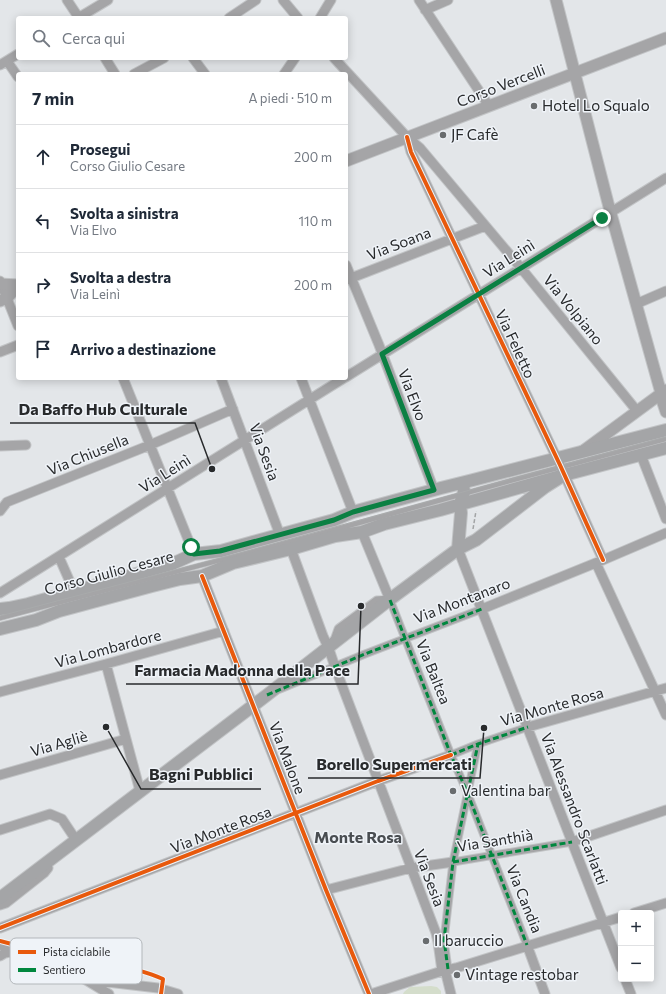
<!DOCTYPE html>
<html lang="it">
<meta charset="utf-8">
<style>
body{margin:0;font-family:Commissioner,sans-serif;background:#f2f2f3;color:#1f2937}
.controls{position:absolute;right:12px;bottom:12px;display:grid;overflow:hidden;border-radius:4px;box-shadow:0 2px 10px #0003}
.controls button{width:36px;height:36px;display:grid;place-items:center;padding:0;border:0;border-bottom:1px solid #e0e1e3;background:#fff;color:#1f2937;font:20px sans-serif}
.stop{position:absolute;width:12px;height:12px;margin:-9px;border:3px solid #0b8043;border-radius:50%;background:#fff}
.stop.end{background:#0b8043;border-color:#fff;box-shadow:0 1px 4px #0008}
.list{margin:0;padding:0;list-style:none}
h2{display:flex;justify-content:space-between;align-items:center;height:52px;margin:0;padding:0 16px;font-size:17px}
h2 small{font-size:13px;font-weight:400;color:#747a83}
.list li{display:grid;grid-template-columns:26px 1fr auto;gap:12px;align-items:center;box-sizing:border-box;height:64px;padding:0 16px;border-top:1px solid #e0e1e3}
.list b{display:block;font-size:15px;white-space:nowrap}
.list p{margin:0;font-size:13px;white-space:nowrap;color:#747a83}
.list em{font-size:13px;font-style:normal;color:#747a83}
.icon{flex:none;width:22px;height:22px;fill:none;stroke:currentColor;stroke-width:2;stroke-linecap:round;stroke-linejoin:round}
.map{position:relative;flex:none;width:666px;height:994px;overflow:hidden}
.search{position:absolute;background:#fff;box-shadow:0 2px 10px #0003;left:16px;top:16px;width:332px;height:44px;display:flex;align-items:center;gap:10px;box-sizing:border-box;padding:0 14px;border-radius:4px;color:#747a83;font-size:15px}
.panel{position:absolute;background:#fff;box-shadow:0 2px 10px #0003;left:16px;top:72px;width:332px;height:308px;border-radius:4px}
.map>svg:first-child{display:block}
.green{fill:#d4ddcb}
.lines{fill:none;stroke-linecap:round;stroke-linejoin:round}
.service-casing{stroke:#c2c4c6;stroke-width:6}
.pedestrian-casing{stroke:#c2c4c6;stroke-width:9}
.minor-casing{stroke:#c2c4c6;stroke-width:11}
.tertiary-casing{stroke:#c2c4c6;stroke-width:13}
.secondary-casing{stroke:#c2c4c6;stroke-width:14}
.path{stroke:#a2a4a5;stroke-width:1.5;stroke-dasharray:4 2;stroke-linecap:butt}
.service{stroke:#a5a5a7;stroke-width:4.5}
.pedestrian{stroke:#a5a5a7;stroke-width:7}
.minor{stroke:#a5a5a7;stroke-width:9}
.tertiary{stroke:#a5a5a7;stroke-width:11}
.secondary{stroke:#a4a5a7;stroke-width:12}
.tram{stroke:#a8aaab;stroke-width:1}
.quiet{stroke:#00873e;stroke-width:3;stroke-dasharray:6 3;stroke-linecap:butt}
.cycleway-casing{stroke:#eff3f8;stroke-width:6}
.cycleway{stroke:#e8590c;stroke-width:4}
.route{stroke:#0b8043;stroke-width:5}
.poi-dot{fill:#696c6e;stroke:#eff3f8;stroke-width:1.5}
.labels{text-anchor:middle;stroke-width:3;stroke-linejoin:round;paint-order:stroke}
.street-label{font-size:15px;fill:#282a2c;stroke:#eff3f8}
.poi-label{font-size:15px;fill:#282a2c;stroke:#eff3f8;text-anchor:start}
.neighbourhood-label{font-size:16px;font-weight:bold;fill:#494d51;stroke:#eff3f8}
.key{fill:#eff3f8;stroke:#b3b7bb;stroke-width:1}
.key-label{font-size:11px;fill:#282a2c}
.leader{fill:none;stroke:#282a2c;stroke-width:1.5}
.callout-dot{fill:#282a2c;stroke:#eff3f8;stroke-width:1.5}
.callout-label{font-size:16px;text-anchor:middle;font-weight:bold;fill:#282a2c;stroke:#eff3f8;stroke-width:3;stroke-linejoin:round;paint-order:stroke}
</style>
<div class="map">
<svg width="666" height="994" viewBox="0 0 666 994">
<rect width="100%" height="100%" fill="#e3e6e9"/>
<path class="green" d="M431,986L437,987L441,991V994H403L404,992L410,987Z"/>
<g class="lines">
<g class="service-casing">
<path id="service" d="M0,618L312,536L513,480L666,439"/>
</g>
<g class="pedestrian-casing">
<path id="pedestrian" d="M390,600L451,755L467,792L527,945
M280,689L365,654L482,609
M451,755L478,744L528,727
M453,862L572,842
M448,969L444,940L453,862L478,744"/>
</g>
<g class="minor-casing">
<path id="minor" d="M67,0L79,18
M283,0L298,18
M419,0L489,106
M425,10L448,0
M78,18L108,0
M229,18L256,0
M320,18L331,0
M105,58L115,74
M193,58L205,74
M334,58L407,137L420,148L521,268L637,411
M7,61L18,77
M0,65L18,54
M134,74L164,58
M284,74L295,58
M407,137L411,152L560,465L603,560
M346,265L379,345L434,490
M346,280L485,226
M0,281L18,326
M636,304L666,291
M0,352L18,345
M346,377L666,178
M123,378L194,554
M221,378L280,535
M301,378L353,512
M0,446L26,445
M641,455L666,519
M0,511L7,502L22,496L150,445L233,409
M362,532L390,600
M291,549L323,636L329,649L335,667L436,933L438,942L442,971
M458,549L621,968
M59,557L74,591
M596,563L666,715
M202,576L326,890L369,994
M0,593L344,378
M482,609L603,560L666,533
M334,643L339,629L377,601L389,600
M106,664L140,791
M0,692L106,664L224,631
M528,727L666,688
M0,775L126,739
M0,830L50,814L62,819L76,840
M572,842L666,810
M326,890L411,868L453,862
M0,905L6,903L44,873L48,868L46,863
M634,913L666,903
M0,928L378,781L451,755
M0,945L86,980L109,994
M527,945L545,994
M0,956L5,953L16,951
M445,970L451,994
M625,979L631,994
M90,980L158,988L178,994
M371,994L442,971L456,968L621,917"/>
</g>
<g class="tertiary-casing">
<path id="tertiary" d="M556,0L608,203L661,393L662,400L666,412
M346,161L666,38
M0,284L18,285
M0,301L7,298L18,286
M583,451L666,390"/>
</g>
<g class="secondary-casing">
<path id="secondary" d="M458,549L461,513L460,504L464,492L463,483
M0,609L9,608L28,604L172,564L194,554L221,551L253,542L334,520L353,512L441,488L473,480L666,430
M0,629L36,620L59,611L152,586L180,579L202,576L233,563L291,549L335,536L362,532L384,524L440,510L564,475L666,448
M0,898L267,695L389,600L458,549L476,540L545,487L564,475"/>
</g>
<path class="path" d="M473,529L476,511"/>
<use href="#service" class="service"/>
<use href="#pedestrian" class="pedestrian"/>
<use href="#minor" class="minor"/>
<use href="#tertiary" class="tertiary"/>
<use href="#secondary" class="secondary"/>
<path class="tram" d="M0,616L251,550L437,499L666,437"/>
<path class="quiet" d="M390,600L451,755L467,792L527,945
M267,695L365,654L482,609
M451,755L478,744L528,727
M453,862L572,842
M448,969L444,940L453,862L478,744"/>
<g class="cycleway-casing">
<path id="cycleway" d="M407,137L411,152L560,465L603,560
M202,576L326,890L369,994
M0,928L378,781L451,755
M0,941L42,952L70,963L116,978L123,970C136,968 151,974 163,979L161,994"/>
</g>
<use href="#cycleway" class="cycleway"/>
</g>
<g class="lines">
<path class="route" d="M191,547L194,554L220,551L253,542L334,520L353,512L434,490L382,354L602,218"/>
</g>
<g class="poi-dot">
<circle cx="534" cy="106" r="4"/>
<circle cx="443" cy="135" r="4"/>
<circle cx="453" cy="791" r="4"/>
<circle cx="426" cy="941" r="4"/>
<circle cx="457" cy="975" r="4"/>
</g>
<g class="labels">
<g class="street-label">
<text transform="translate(501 86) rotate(-21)" y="5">Corso Vercelli</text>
<text transform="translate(399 244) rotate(-21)" y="5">Via Soana</text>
<text transform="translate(509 259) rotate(-32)" y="5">Via Leinì</text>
<text transform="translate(573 310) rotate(51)" y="5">Via Volpiano</text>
<text transform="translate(515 344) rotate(65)" y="5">Via Feletto</text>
<text transform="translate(412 395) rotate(69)" y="5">Via Elvo</text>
<text transform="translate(264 452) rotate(70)" y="5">Via Sesia</text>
<text transform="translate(88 455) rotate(-22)" y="5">Via Chiusella</text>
<text transform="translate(165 474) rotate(-32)" y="5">Via Leinì</text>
<text transform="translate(109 573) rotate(-15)" y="5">Corso Giulio Cesare</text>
<text transform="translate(462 601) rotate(-21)" y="5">Via Montanaro</text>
<text transform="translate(108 649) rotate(-15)" y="5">Via Lombardore</text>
<text transform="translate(433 672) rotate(68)" y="5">Via Baltea</text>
<text transform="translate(552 707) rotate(-16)" y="5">Via Monte Rosa</text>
<text transform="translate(59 744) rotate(-16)" y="5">Via Agliè</text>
<text transform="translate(287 758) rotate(69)" y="5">Via Malone</text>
<text transform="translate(574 809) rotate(69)" y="5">Via Alessandro Scarlatti</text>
<text transform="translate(221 830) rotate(-21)" y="5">Via Monte Rosa</text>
<text transform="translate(495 841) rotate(-9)" y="5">Via Santhià</text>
<text transform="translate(429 878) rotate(69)" y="5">Via Sesia</text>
<text transform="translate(524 899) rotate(68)" y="5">Via Candia</text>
</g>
<g class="poi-label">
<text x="542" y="111">Hotel Lo Squalo</text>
<text x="451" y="140">JF Cafè</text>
<text x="461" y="796">Valentina bar</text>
<text x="434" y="946">Il baruccio</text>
<text x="465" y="980">Vintage restobar</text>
</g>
<g class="neighbourhood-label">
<text x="358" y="843">Monte Rosa</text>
</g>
</g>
<rect x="10" y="938" width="132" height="46" rx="6" class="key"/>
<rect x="18" y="950" width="18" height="4" fill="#e8590c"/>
<rect x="18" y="968" width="18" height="4" fill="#00873e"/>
<g class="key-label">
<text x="43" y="956">Pista ciclabile</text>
<text x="43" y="974">Sentiero</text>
</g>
<path class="leader" d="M212 469L195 423H10M361 606L358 684H126M484 728L480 778H308M106 727L141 789H261"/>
<g class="callout-dot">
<circle cx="212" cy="469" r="4"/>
<circle cx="361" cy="606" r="4"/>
<circle cx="484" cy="728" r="4"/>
<circle cx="106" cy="727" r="4"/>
</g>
<g class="callout-label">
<text x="103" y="415">Da Baffo Hub Culturale</text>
<text x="242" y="676">Farmacia Madonna della Pace</text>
<text x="394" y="770">Borello Supermercati</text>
<text x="201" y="780">Bagni Pubblici</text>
</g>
</svg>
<div class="controls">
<button>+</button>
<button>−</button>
</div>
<div class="stop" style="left:191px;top:547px"></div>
<div class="stop end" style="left:602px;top:218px"></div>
<div class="search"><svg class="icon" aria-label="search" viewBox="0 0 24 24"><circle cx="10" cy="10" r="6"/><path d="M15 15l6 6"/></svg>Cerca qui</div>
<section class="panel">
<h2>7 min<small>A piedi · 510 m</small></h2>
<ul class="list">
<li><svg class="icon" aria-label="ahead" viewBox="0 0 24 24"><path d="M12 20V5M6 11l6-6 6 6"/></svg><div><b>Prosegui</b><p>Corso Giulio Cesare</p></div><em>200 m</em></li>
<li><svg class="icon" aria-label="left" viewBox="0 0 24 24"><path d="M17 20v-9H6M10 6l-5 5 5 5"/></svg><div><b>Svolta a sinistra</b><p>Via Elvo</p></div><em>110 m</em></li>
<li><svg class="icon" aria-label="right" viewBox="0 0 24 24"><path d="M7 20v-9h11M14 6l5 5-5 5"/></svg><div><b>Svolta a destra</b><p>Via Leinì</p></div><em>200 m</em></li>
<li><svg class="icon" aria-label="arrive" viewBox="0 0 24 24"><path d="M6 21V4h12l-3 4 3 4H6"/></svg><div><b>Arrivo a destinazione</b></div></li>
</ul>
</section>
</div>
